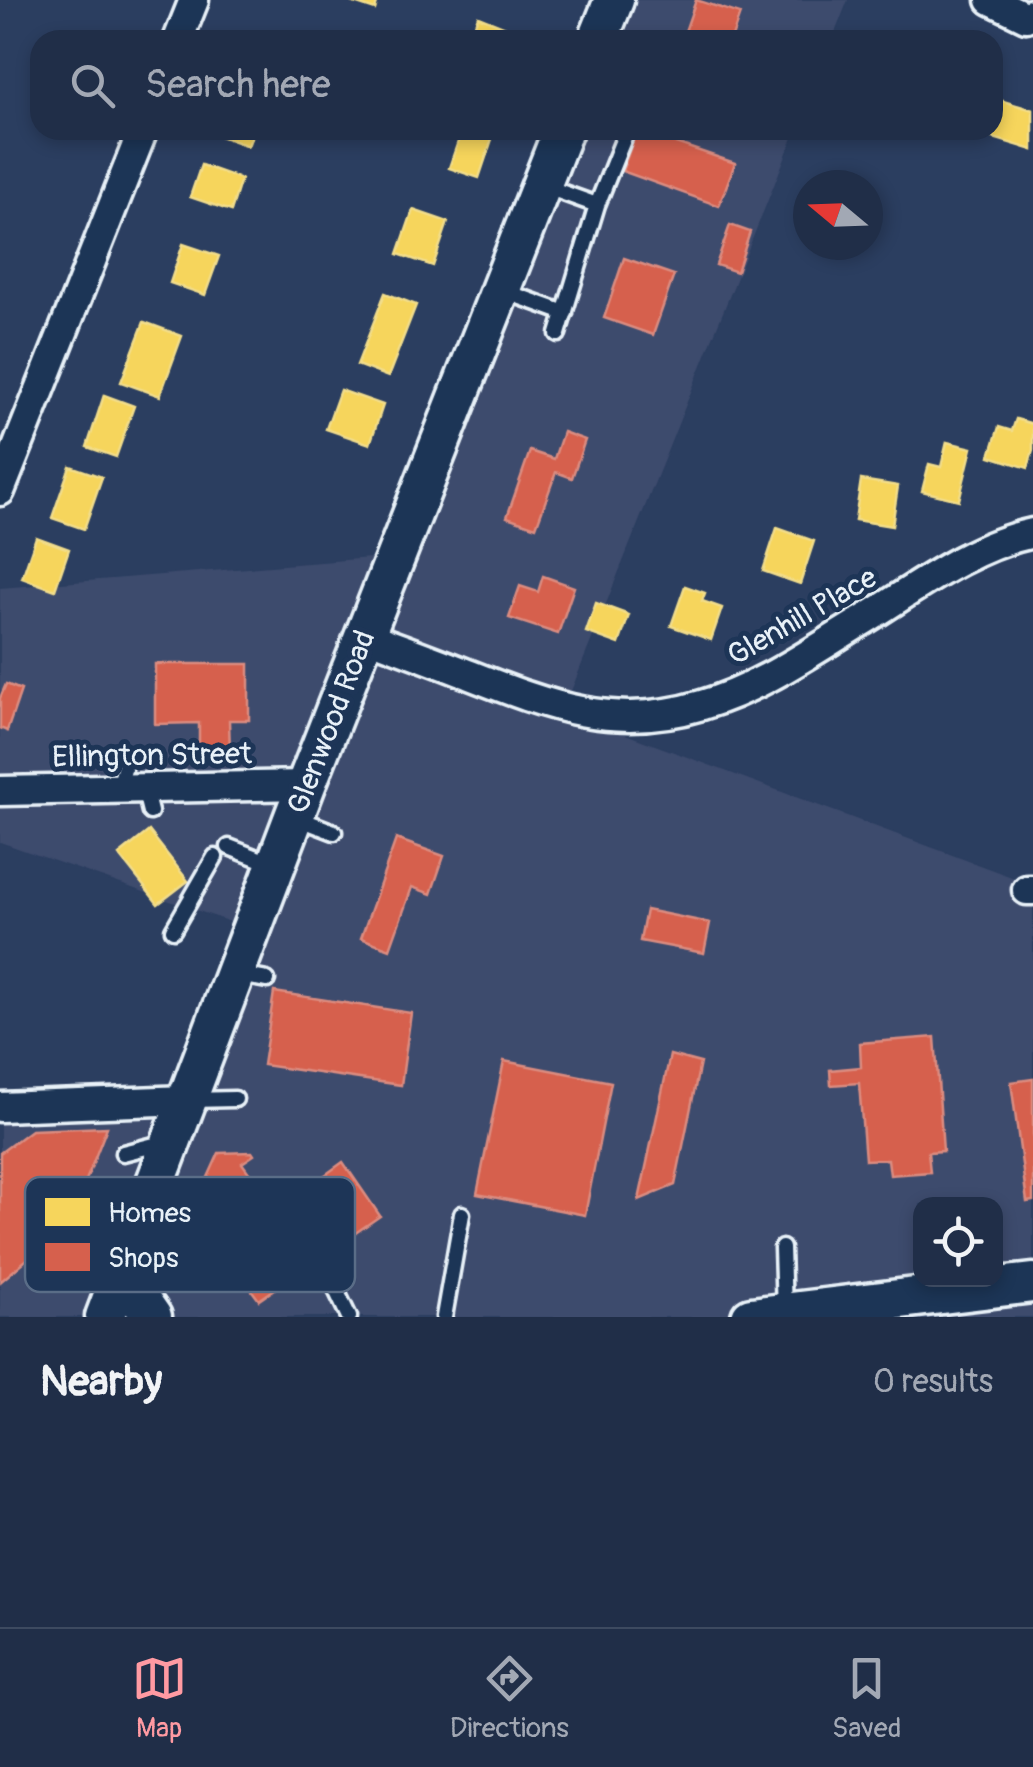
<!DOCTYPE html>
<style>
body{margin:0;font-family:Pangolin,sans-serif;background:#28364f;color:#f1f3f6}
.controls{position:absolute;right:30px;bottom:30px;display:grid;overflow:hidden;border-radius:20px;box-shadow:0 5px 15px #0003}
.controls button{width:90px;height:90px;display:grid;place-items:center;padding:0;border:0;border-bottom:2px solid #3d4a60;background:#202e48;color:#f1f3f6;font:50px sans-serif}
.compass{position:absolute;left:793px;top:170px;width:90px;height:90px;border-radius:50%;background:#202e48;box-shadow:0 5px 15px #0003;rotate:289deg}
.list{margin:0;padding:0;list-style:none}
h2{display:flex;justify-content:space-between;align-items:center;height:130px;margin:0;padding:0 40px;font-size:42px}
h2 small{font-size:32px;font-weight:400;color:#a2a8b4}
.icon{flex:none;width:55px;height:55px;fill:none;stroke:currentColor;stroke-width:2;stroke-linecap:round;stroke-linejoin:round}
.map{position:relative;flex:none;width:1033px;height:1317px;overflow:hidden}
.search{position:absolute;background:#202e48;box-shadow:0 5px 15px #0003;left:30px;right:30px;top:30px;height:110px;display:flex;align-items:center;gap:25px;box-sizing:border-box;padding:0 35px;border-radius:30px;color:#a2a8b4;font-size:38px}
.sheet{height:310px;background:#202e48}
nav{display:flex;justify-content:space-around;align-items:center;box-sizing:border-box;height:140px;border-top:2px solid #3d4a60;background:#202e48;font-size:28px;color:#a2a8b4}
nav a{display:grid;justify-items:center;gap:5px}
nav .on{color:#ff9aa2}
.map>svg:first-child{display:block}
.built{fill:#3e4b6d;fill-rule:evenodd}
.homes{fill:#f6d55c;stroke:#f2dd8b;stroke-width:2.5}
.shops{fill:#d6604d;stroke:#db8c80;stroke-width:2.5}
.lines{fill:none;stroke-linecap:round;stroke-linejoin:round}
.lane-casing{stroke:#e8f1f8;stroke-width:21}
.street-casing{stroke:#e8f1f8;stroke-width:35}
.secondary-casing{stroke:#e8f1f8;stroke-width:45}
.lane{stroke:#1d3557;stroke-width:14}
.street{stroke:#1d3557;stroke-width:28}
.secondary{stroke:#1d3557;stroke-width:38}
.labels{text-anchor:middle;stroke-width:10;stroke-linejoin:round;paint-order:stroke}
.street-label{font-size:30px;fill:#e8f1f8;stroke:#1d3557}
.key{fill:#1d3557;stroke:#5a6d87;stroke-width:2.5}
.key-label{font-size:28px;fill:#e8f1f8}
</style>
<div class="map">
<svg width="1033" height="1317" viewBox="0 0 1033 1317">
<rect width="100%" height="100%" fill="#2b3e60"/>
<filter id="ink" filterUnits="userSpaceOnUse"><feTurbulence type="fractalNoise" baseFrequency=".01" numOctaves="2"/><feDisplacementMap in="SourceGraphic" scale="20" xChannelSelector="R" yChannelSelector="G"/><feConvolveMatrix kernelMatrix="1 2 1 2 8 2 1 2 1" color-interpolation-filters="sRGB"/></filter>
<g filter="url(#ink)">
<path class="built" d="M614,0H848L832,40H597Z
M560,130H796L563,711L1033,885V1317H0V1110L168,1107L239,925L0,842V588L383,557ZM920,1204H996V1280H920Z"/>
<path class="homes" d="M345,0H378L375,10Z
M478,16L531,37L530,40H469Z
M993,98L1033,110V150L980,134L981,130H993Z
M218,130H254L248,146L217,135Z
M462,130H495L479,178L449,168Z
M201,165L241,179L231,211L190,197Z
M413,210L448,222L433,266L398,254Z
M183,244L219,256L205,295L170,283Z
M385,293L416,305L388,377L357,365Z
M144,322L182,336L160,396L121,382Z
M340,390L383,405L370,444L326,429Z
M104,395L134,406L116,457L87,447Z
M1016,419L1033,424V450L1028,468L990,456L999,427L1012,431Z
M947,442L972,448L959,500L922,491L929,464L941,467Z
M70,466L102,477L84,529L52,518Z
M861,480L898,486L892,526L855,520Z
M777,528L814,541L800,584L763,571Z
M36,537L69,549L55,590L22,578Z
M685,586L705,593L702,601L722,608L711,640L671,626Z
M596,603L629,615L619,644L586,632Z
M149,831L188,881L158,904L119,855Z"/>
<path class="shops" d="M696,0L740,14L731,40H682Z
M637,130L735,163L719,206L622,171Z
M730,225L750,232L737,272L716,265Z
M624,258L674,275L653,335L604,318Z
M563,432L585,440L572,478L556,472L536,527L507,517L530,451L554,459Z
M543,576L574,587L558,634L509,618L520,586L538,592Z
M155,664H249V720H229L230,753H199V723L155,724Z
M6,684L21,690L7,731L0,728V698Z
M396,839L444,856L431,894L412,887L390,949L361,938Z
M646,910L710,923L704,953L640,941Z
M274,992L411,1013L401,1085L263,1065Z
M935,1037L943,1151L928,1152L930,1172L890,1175L888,1159L865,1160L859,1083L831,1085L830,1070L861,1067L860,1043Z
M670,1055L700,1063L675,1185L639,1200Z
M504,1061L611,1082L585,1215L477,1194Z
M1033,1079V1201L1027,1202L1011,1082Z
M107,1127L69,1224L0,1282V1153L31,1130Z
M252,1152L254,1155L242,1163L260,1188L251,1195L273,1233L232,1259L195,1206L219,1153Z
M343,1162L380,1216L259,1300L233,1265L311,1211L300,1193Z"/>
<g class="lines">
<g class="lane-casing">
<path id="lane" d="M541,185L597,205
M504,291L565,313
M558,334L597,205L627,130
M144,788L150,812
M119,789L124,769
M295,817L334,832
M229,847L275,865
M173,930L215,857
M235,974L267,980
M190,1100L235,1099
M123,1153L166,1142
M782,1248L784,1312
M84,1253L121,1267
M337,1292L349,1317
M444,1317L462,1214"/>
</g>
<g class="street-casing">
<path id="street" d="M991,0L1026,17L1033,13
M178,40L194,0
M0,491L143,130
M365,635C399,648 432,660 465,673C547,705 613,732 702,705C761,688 812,651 864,620C917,587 971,546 1033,533
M0,791L306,785
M1027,890H1033
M0,1107L187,1100"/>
</g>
<g class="secondary-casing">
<path id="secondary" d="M598,40L614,0
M128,1256L141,1301L152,1317
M105,1317L306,785L563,130
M751,1317L1033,1283"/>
</g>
<use href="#lane" class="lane"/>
<use href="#street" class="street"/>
<use href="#secondary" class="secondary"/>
</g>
</g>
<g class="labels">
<g class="street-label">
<text transform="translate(802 616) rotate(-30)" y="10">Glenhill Place</text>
<text transform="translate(331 722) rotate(-69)" y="10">Glenwood Road</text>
<text transform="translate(152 755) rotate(-1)" y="10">Ellington Street</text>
</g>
</g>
<rect x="25" y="1177" width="330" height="115" rx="15" class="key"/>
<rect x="45" y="1198" width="45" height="28" fill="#f6d55c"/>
<rect x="45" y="1243" width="45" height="28" fill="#d6604d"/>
<g class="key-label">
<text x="108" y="1222">Homes</text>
<text x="108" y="1267">Shops</text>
</g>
</svg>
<div class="controls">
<button><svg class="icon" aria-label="locate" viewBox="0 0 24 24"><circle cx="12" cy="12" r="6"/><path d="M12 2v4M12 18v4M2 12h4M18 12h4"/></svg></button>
</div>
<svg class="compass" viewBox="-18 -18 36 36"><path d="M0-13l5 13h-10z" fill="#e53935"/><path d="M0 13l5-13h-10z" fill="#a2a8b4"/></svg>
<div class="search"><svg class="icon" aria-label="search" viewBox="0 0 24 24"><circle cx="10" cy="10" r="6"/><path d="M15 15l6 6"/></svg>Search here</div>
</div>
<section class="sheet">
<h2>Nearby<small>0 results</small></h2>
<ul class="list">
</ul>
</section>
<nav>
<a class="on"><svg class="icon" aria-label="map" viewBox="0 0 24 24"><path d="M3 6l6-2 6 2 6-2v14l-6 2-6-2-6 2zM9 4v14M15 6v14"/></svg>Map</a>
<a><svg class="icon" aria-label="directions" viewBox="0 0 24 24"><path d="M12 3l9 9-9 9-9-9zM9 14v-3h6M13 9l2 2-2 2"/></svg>Directions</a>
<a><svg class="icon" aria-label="saved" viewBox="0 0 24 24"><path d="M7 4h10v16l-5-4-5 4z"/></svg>Saved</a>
</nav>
